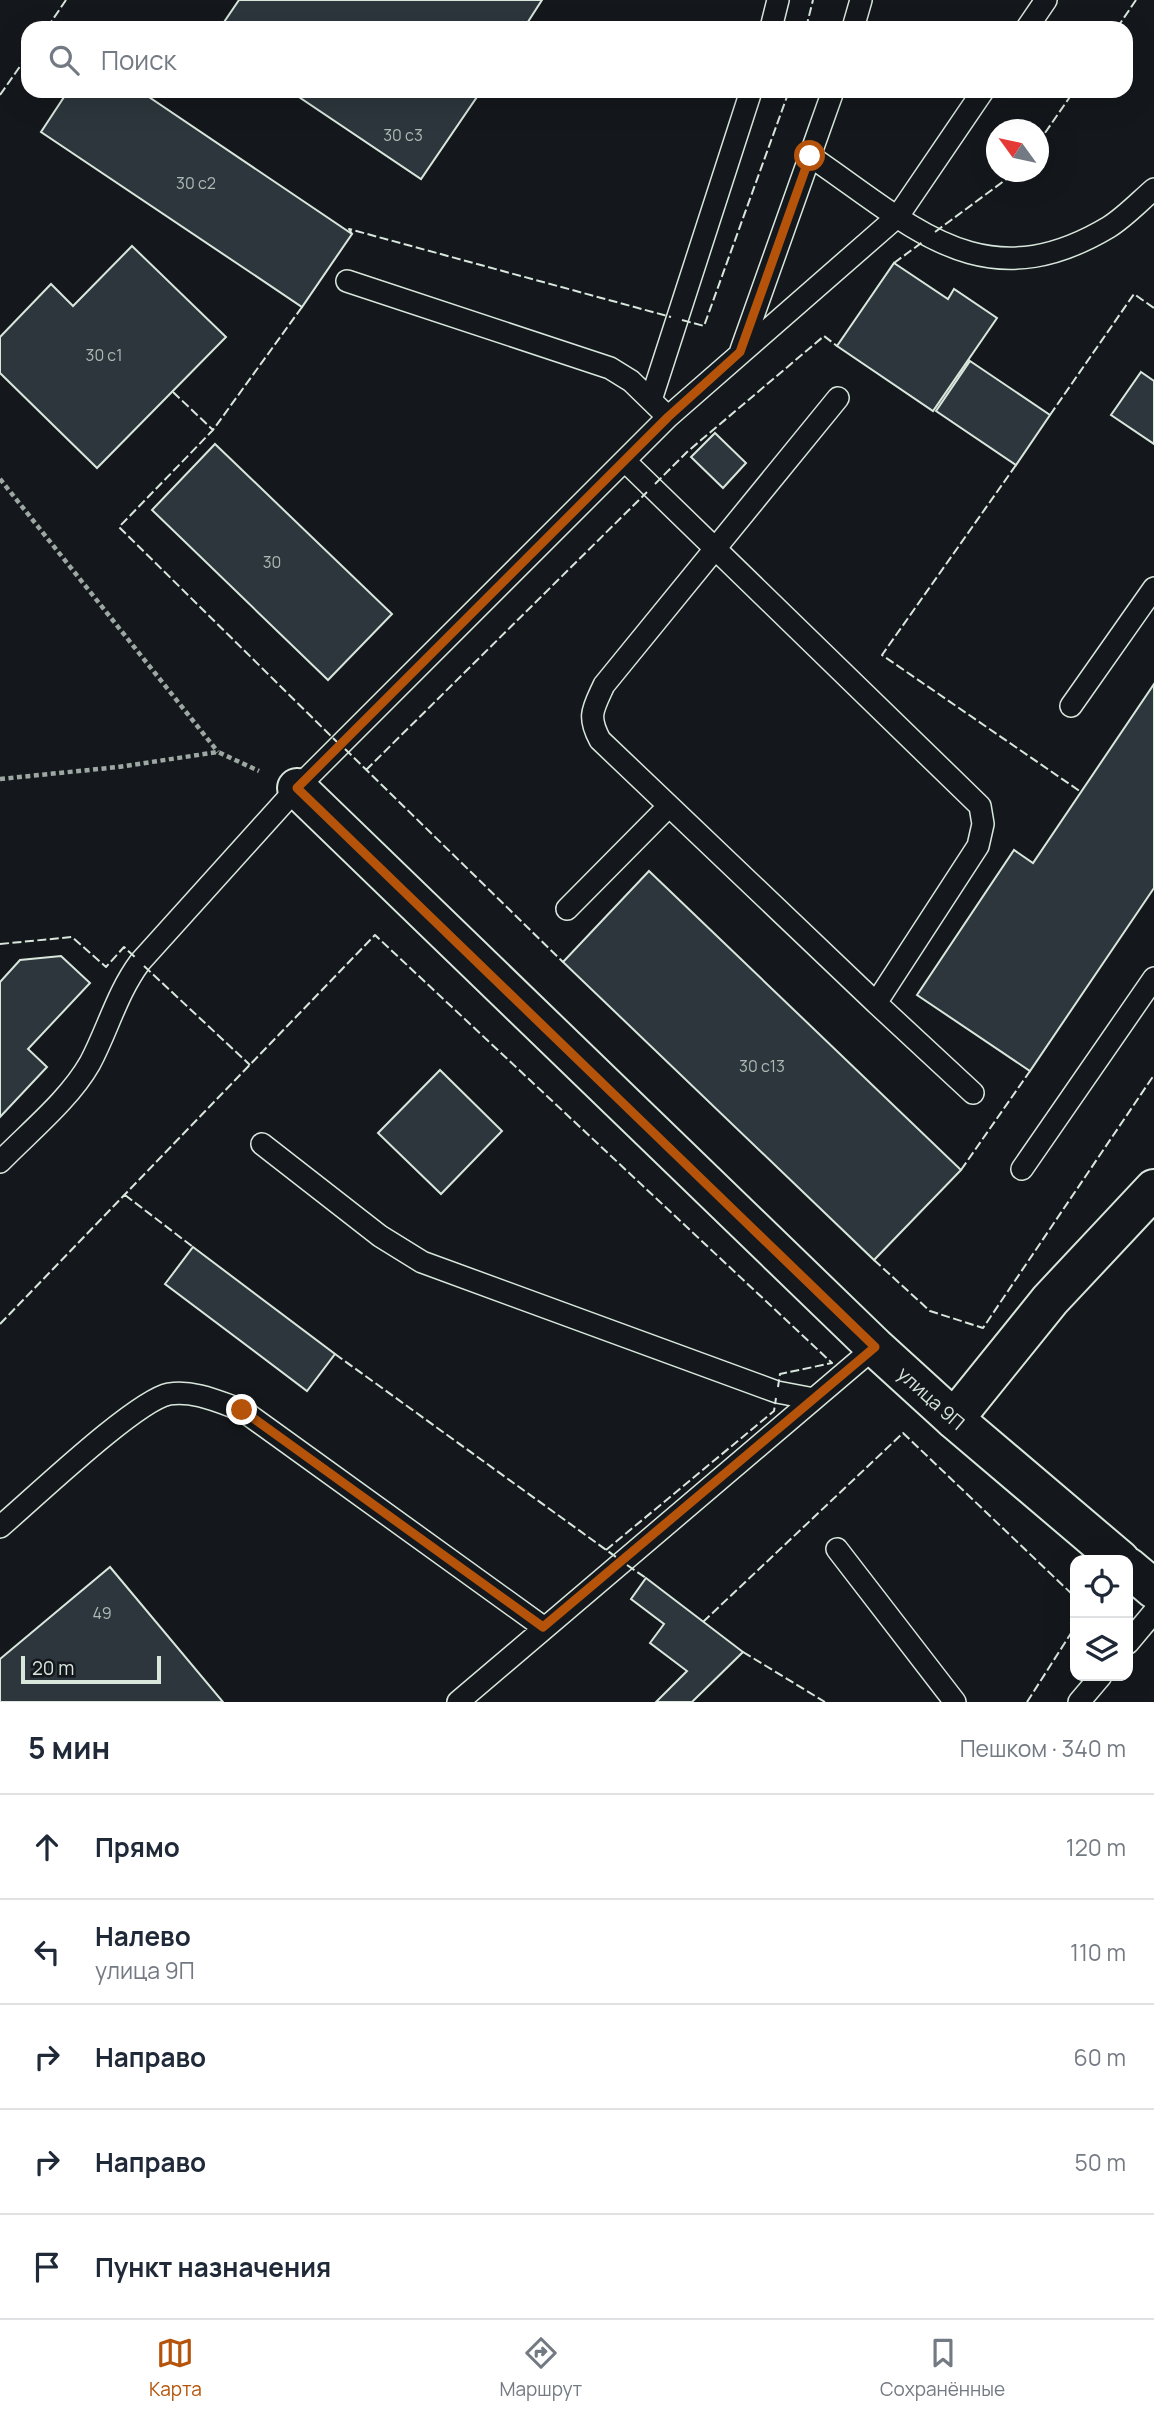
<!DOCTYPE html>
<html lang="ru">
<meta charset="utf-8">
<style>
body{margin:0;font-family:Manrope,sans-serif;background:#f2f2f3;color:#1f2937}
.controls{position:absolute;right:21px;bottom:21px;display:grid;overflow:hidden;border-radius:14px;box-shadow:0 7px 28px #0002}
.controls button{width:63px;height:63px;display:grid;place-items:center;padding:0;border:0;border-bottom:2px solid #e0e1e3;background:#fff;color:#1f2937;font:35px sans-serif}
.compass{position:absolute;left:986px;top:119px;width:63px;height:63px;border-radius:50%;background:#fff;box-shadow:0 7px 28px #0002;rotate:303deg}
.scale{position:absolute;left:21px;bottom:18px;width:140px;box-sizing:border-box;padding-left:7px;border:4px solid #d8e6dc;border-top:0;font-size:19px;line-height:24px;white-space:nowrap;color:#d8e6dc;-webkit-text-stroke:5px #14181c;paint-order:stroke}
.stop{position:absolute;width:21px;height:21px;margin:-16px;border:5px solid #b45309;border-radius:50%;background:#fff}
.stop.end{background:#b45309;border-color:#fff;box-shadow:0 2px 7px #0008}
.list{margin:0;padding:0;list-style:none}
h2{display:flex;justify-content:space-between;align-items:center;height:91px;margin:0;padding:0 28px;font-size:30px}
h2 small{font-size:23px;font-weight:400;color:#747a83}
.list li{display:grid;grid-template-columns:46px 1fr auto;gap:21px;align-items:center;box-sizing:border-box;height:105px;padding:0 28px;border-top:2px solid #e0e1e3}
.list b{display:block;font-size:26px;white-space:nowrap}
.list p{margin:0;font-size:23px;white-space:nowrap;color:#747a83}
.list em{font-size:23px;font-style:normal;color:#747a83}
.icon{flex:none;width:38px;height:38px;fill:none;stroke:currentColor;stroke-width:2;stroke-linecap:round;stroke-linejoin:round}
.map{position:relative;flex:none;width:1154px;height:1702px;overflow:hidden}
.search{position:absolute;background:#fff;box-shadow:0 7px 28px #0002;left:21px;right:21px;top:21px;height:77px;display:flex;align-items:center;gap:18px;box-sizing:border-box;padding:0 24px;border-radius:21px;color:#747a83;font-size:26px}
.sheet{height:616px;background:#fff}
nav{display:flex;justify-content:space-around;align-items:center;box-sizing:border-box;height:98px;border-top:2px solid #e0e1e3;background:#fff;font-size:19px;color:#747a83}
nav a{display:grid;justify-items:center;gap:4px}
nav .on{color:#b45309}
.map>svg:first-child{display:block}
.building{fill:#2c363c;stroke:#d8e6dc;stroke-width:2}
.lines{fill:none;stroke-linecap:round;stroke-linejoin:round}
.service-casing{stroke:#d8e6dc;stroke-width:24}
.minor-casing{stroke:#d8e6dc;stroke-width:42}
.path{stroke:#9da8a2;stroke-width:4.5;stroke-dasharray:5 3.5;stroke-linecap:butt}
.service{stroke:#14181c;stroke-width:21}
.minor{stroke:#14181c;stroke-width:38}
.fence{stroke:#d8e6dc;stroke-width:2;stroke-dasharray:9 3.5;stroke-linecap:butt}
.route{stroke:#b45309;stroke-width:9}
.labels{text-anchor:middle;stroke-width:5;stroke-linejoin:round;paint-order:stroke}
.number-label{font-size:16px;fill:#adbab4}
.street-label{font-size:19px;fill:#d8e6dc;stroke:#14181c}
</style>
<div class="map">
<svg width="1154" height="1702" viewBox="0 0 1154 1702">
<rect width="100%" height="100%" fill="#14181c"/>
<path class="building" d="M239,0H542L524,28H220Z
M68,91H140L352,234L302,307L41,132Z
M290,91H481L421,179Z
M132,246L226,337L97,468L0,373V337L51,284L73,306Z
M894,263L948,299L954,289L997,318L933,411L837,346Z
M970,361L1050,415L1016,465L936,411Z
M1141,372L1154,381V444L1111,415Z
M715,433L746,463L723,488L691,457Z
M215,444L392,614L328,680L152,510Z
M1154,684V888L1030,1071L917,995L1014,850L1033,863Z
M649,871L961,1170L874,1260L563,962Z
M61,956L90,983L28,1049L47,1067L0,1117V982L20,960Z
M440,1070L502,1131L441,1194L378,1133Z
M193,1247L335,1354L307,1391L165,1284Z
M110,1567L223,1702H0V1659Z
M646,1578L743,1652L692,1702H656L687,1671L650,1643L664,1624L631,1599Z"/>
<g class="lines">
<g class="service-casing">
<path id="service" d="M771,28L778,0
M853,28L861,0
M1027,28L1046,0
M810,156C912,225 982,303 1109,227C1125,217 1140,201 1154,189
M347,281L610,368L631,381L668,417
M741,350L833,91
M838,398L604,685C593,709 587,716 600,740L876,1003
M651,400L751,91
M625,461L980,806L983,824L978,846L876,1003L973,1093
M1071,706L1154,588
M567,909L669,806
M262,1144L380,1236L422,1262L777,1392L814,1399
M0,1162C29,1132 69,1100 90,1063C108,1029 117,993 140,962L297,788L668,417L898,216L983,91
M1022,1169L1154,978
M0,1527C32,1500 135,1401 169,1394C194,1390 219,1402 242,1410L543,1627
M837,1549L955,1702
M1128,1643L1154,1612
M458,1702L875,1347
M1079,1702L1101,1676"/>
</g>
<g class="minor-casing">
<g id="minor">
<path id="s1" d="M297,788L875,1347L954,1419L1120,1560"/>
<path d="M954,1419L1050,1300L1154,1189"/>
<path d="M1128,1567L1154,1589"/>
</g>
</g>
<path class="path" d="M0,479L218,752
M0,779L118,767L218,752L259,771"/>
<use href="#service" class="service"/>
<use href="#minor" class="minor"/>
<path class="fence" d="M47,28L66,0
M806,28L813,0
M1117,28L1136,0
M0,95L28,55
M1038,143L1074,91
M935,232L1016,172
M352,234L349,229L671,317
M894,263L924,241
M302,307L213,430L119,527L337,742
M682,320L704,326L789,91
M173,392L213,430
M1050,415L1134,294L1154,308
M1016,465L882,655L1081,792
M655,484L687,452L824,336L837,346
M345,749L563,962
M366,770L647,492
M0,944L72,937L106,967L124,947L136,958
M144,966L250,1065
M961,1170L1030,1071
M125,1195L193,1247
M874,1260L930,1311L983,1328L1154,1075
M0,1324L375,935L832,1363L780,1374L778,1387
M335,1354L616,1557
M606,1550L774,1411L776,1398
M627,1565L646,1578
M703,1622L903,1433L1075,1597
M743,1652L825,1702
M1027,1702L1075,1627"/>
</g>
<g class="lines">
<path class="route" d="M242,1410L543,1627L875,1347L297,788L668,417L740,352L810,156"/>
</g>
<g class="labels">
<g class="number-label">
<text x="403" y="141">30 с3</text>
<text x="196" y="189">30 с2</text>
<text x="104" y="361">30 с1</text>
<text x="272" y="568">30</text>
<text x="762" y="1072">30 с13</text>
<text x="102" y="1619">49</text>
</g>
<g class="street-label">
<text dy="7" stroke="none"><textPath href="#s1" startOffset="880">улица 9П</textPath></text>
</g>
</g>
</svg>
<div class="controls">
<button><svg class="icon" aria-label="locate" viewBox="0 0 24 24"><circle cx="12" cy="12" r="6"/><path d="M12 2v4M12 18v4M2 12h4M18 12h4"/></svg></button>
<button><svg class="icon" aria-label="layers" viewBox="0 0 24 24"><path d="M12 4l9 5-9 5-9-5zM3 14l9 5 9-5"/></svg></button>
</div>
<svg class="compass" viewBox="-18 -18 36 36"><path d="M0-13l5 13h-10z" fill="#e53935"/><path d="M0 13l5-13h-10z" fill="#747a83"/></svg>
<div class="scale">20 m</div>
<div class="stop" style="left:810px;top:156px"></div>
<div class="stop end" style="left:242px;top:1410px"></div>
<div class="search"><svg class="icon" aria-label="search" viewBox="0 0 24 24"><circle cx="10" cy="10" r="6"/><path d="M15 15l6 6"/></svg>Поиск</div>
</div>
<section class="sheet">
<h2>5 мин<small>Пешком · 340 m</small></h2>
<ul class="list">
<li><svg class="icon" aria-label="ahead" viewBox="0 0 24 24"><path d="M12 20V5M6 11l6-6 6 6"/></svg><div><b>Прямо</b></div><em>120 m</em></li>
<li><svg class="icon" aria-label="left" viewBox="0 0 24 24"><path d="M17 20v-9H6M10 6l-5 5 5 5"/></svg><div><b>Налево</b><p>улица 9П</p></div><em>110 m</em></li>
<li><svg class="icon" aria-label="right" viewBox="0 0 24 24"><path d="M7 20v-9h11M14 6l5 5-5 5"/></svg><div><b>Направо</b></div><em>60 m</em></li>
<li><svg class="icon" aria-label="right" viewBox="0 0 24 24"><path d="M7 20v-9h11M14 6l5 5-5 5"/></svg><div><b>Направо</b></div><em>50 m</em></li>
<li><svg class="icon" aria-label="arrive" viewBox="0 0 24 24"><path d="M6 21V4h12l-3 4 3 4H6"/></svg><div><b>Пункт назначения</b></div></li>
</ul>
</section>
<nav>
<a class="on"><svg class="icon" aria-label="map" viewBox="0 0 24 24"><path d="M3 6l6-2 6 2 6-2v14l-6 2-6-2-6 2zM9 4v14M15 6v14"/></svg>Карта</a>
<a><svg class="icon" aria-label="directions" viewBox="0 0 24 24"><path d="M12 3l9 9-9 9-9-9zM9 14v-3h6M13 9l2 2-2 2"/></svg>Маршрут</a>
<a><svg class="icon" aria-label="saved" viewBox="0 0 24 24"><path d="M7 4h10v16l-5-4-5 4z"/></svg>Сохранённые</a>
</nav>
